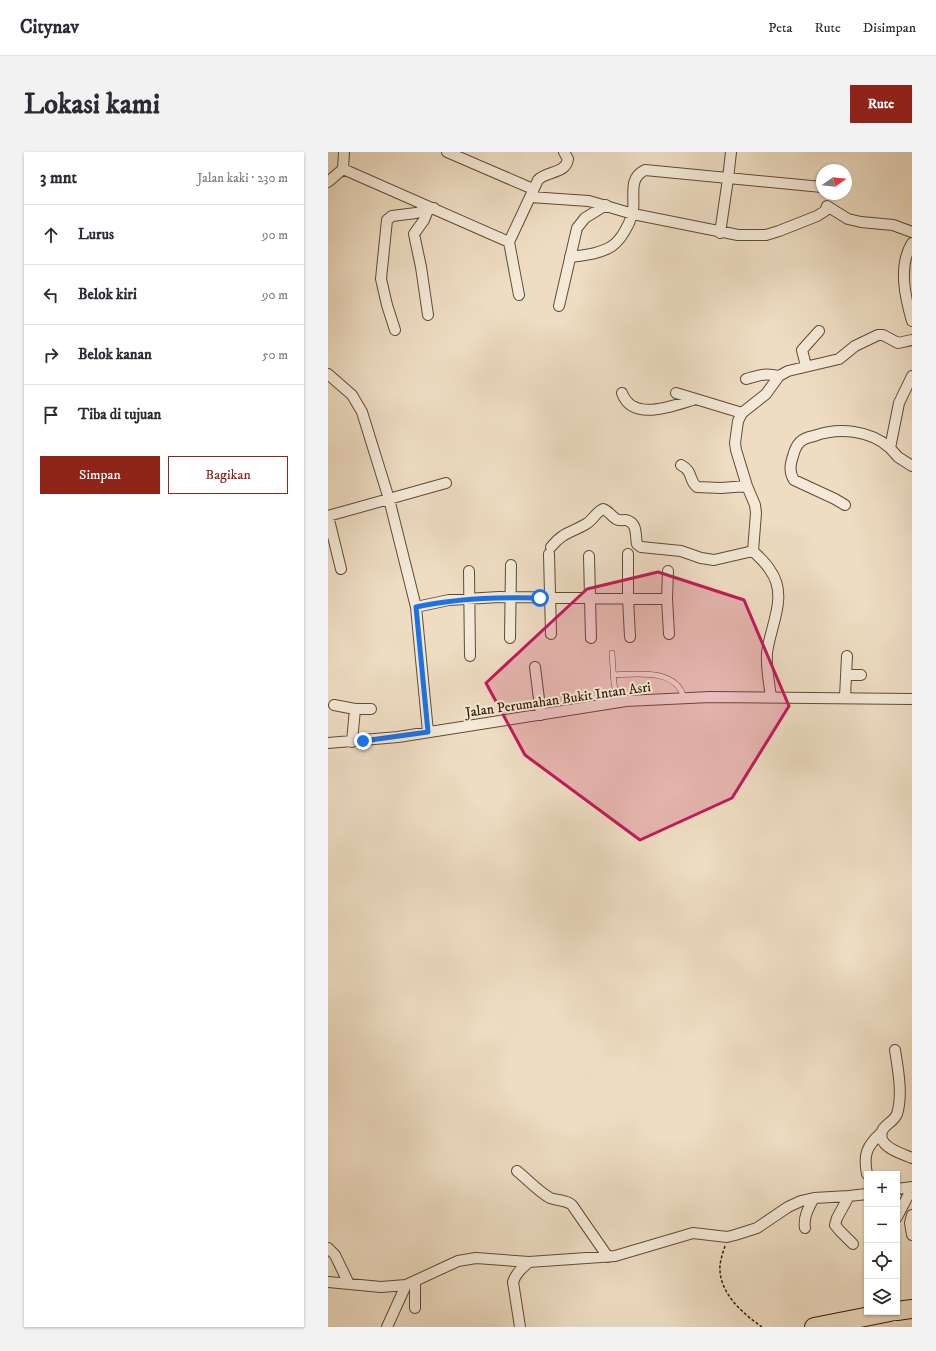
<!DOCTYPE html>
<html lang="id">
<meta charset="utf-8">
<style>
body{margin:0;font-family:"IM FELL DW Pica",serif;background:#f2f2f3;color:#2b2b33}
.controls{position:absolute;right:12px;bottom:12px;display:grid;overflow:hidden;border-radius:0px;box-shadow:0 1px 3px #0004}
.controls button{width:36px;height:36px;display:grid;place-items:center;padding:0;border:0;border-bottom:1px solid #e1e1e2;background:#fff;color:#2b2b33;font:20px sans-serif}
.compass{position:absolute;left:488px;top:12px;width:36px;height:36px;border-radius:50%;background:#fff;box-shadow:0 1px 3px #0004;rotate:76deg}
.stop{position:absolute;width:12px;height:12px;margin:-9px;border:3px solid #1a73e8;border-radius:50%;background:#fff}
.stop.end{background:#1a73e8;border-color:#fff;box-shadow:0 1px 4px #0008}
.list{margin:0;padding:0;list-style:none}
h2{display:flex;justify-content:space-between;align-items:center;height:52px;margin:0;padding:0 16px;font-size:17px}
h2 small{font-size:13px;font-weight:400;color:#7c7c81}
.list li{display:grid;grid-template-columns:26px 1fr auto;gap:12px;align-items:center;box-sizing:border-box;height:60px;padding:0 16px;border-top:1px solid #e1e1e2}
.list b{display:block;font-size:15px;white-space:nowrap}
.list em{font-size:13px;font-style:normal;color:#7c7c81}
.actions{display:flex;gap:8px;padding:12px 16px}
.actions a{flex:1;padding:9px 0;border:1px solid #8f2418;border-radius:0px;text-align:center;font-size:14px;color:#8f2418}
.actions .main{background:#8f2418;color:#fff}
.icon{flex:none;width:22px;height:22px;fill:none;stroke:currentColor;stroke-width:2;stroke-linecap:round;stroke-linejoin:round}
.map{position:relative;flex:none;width:584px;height:1175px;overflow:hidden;border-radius:0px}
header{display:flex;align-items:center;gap:24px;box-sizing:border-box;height:56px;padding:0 20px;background:#fff;border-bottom:1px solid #e1e1e2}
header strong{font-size:19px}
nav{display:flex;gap:22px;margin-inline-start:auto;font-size:14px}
.intro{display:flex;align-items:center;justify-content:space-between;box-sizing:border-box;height:96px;padding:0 24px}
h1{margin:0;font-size:28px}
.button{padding:10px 18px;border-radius:0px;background:#8f2418;color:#fff;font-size:14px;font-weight:700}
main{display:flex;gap:24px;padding:0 24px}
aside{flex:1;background:#fff;border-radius:0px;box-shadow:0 1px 3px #0004}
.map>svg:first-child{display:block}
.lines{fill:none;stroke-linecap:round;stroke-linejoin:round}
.lane-casing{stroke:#614a31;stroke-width:6}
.street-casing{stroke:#614a31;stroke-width:12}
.highway-casing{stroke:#321900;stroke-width:20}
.path{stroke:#321900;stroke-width:1.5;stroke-dasharray:3 2;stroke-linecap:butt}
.lane{stroke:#f4e9d8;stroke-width:5}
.street{stroke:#f4e9d8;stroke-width:10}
.highway{stroke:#eeddc3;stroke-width:18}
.route{stroke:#1a73e8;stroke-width:5}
.marked{fill:#c2185b;fill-opacity:0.2;stroke:#c2185b;stroke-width:3;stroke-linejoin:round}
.labels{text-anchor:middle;stroke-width:4;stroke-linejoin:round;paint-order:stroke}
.street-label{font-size:14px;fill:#321900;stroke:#f4e9d8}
</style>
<header>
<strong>Citynav</strong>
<nav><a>Peta</a><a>Rute</a><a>Disimpan</a></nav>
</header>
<div class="intro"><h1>Lokasi kami</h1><a class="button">Rute</a></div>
<main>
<aside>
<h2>3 mnt<small>Jalan kaki · 230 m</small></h2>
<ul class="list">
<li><svg class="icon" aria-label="ahead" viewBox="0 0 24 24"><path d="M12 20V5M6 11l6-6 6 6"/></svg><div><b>Lurus</b></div><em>90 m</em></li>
<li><svg class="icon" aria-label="left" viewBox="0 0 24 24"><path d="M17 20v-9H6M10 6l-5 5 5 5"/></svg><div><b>Belok kiri</b></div><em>90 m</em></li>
<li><svg class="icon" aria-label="right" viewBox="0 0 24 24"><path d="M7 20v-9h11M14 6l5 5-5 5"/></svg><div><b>Belok kanan</b></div><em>50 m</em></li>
<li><svg class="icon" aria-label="arrive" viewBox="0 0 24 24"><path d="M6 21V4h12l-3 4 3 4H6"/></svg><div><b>Tiba di tujuan</b></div></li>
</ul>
<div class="actions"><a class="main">Simpan</a><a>Bagikan</a></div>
</aside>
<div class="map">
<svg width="584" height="1175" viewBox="0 0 584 1175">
<rect width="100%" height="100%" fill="#eeddc3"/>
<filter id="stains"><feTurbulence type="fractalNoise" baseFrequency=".005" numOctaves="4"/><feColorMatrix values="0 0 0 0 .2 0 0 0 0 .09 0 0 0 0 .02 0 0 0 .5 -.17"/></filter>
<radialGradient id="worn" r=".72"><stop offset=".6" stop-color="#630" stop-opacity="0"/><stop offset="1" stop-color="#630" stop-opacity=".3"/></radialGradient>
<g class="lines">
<g class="lane-casing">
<path id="lane" d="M284,501L286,532L291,550
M285,523C309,522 348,516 356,546"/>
</g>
<g class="street-casing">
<path id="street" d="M16,0L15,17L181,90L210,28C218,19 238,22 240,7L236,0
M119,0L205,37
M0,30L15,17
M202,45L261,49L305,62L410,83H438L451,79L489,64L497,59L499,54L520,67L533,70L565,73L584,80
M100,58L96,68L86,82L93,115L100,163
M392,81L400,27L403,0
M181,90L191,143
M584,91C570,114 577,145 584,169
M242,105C256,103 272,102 284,94C293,88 301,73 304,63C309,48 298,27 317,18L494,35
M231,154L249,76L257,66L278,53
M67,178L59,153L53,127L59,68L64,64L88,61L106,56
M478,214L474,198L491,179
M0,222L24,243L34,260L61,347L88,455L100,580
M418,227C432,223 437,221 451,224
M294,241C305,271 346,253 368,247
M348,241L414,261
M562,296L570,305L584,314
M353,313C366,320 360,328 369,335L393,336L419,334
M517,353L507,347L466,328C461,320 462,313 465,304C466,300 468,294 472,290C475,287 481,285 486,284C511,275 542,278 562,296L571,251L584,224
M0,364L118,331
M0,364L13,417
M223,395C235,380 243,381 258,372C265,368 268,360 275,357C281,359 283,364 288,367C291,369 294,368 298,368C310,371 307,383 309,392L313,395L353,399L373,406L386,408L425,399
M221,402L223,482
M300,402V446L302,485
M261,404L263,486
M141,419L142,504
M340,419L339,447L341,482
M88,455L121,448L171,445L339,447
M182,486L183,413
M207,515L213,563
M518,523H533
M443,545C441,530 438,516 439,501C442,474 461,444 442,418C438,411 431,405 425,399L428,361L427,353L419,334L408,298L407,291L410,269L414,261L438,242L451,224L460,219L511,207L527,194L550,183H555L570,191L584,188
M517,545L519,504
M6,553L27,557H43
M24,590L27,557
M0,591L70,585L298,549L382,545L584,547
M567,898C570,917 575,943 569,962C565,972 550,974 554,987C557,997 575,1002 584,1006
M189,1019C199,1027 211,1040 222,1046C229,1049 237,1047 244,1053L280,1105
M539,1022C535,1002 539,994 553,981
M569,1037L584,1035
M521,1044L509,1066L507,1073L512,1079L525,1092
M584,1063L582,1071L584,1083
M569,1065L584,1036
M477,1076C475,1065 481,1055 486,1046
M0,1096L7,1103L21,1132
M0,1130L53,1135L78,1133L130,1109L148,1106L201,1110L287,1104L365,1081L399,1085L407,1083L429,1076L460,1055L473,1049L486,1046L521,1044L539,1042
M87,1156V1129
M59,1175L78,1133
M192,1175L185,1130C188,1121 194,1116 201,1110"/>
</g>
<g class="highway-casing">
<path id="highway" d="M569,1159L584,1157
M486,1175L562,1160"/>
</g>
<path class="path" d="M397,1094C395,1100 393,1106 392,1113C390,1140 414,1161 434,1175"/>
<use href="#lane" class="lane"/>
<use href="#street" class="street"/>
<use href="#highway" class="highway"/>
</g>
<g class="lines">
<path class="route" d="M35,589L100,580L88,455C129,446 170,445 212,446"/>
</g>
<path class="marked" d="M330,420L416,448L461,554L404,646L312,688L197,603L158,531L259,437Z"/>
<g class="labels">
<g class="street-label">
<text transform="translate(230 547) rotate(-8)" y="5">Jalan Perumahan Bukit Intan Asri</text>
</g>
</g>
<rect width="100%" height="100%" filter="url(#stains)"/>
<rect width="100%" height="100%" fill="url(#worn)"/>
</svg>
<div class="controls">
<button>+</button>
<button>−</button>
<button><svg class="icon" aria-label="locate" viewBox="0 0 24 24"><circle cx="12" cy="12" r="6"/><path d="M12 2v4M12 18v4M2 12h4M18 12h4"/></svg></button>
<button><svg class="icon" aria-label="layers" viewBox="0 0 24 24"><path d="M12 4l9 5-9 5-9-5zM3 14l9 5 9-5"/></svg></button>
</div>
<svg class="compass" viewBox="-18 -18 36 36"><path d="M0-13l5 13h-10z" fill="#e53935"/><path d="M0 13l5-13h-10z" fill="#7c7c81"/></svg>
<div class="stop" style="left:212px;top:446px"></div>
<div class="stop end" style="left:35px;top:589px"></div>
</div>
</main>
